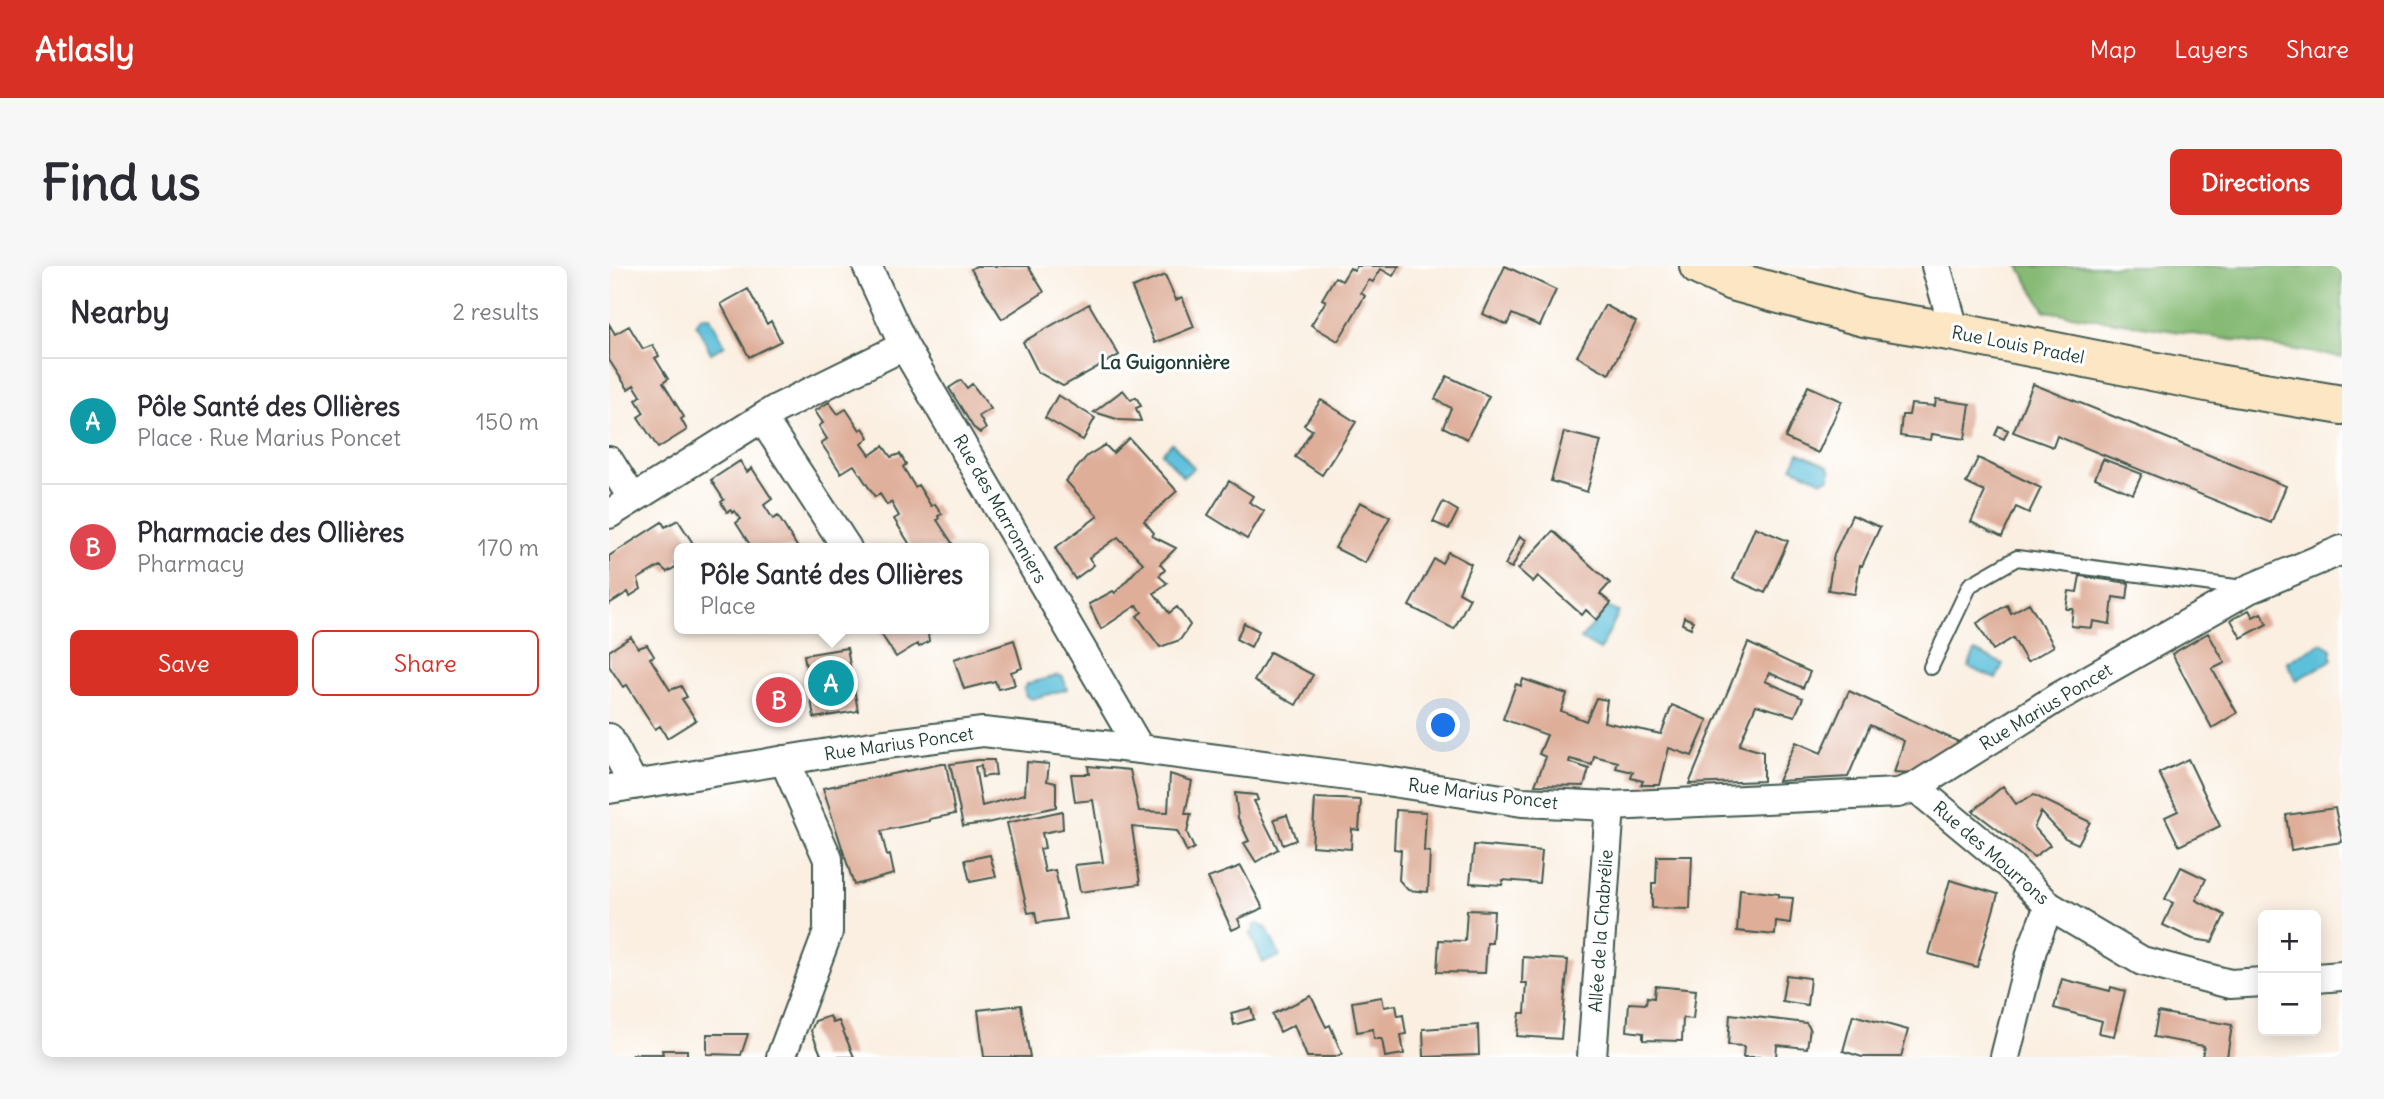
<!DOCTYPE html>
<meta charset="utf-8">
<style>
body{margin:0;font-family:Delius,sans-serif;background:#f7f7f7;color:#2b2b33}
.controls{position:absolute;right:21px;bottom:21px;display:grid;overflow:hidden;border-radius:10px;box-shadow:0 4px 18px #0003}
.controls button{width:63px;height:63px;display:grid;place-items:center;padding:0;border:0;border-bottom:2px solid #e1e1e2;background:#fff;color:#2b2b33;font:35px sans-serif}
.you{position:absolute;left:835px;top:460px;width:24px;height:24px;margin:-18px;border:5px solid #fff;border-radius:50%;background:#1a73e8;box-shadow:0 0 0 10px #1a73e833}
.badge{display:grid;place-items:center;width:46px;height:46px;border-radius:50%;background:#d93025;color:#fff;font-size:23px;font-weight:700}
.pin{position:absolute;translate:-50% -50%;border:4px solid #fff;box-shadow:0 2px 7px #0006}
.popup{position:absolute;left:65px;top:277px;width:315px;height:91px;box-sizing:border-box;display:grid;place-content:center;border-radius:10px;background:#fff;filter:drop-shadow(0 2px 5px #0005);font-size:23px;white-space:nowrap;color:#7c7c81}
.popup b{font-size:26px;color:#2b2b33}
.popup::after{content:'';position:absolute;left:50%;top:100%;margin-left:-14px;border:14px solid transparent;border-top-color:#fff}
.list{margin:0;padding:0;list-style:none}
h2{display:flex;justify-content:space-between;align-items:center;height:91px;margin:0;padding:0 28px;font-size:30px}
h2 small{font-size:23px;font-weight:400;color:#7c7c81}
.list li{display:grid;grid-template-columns:46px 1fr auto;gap:21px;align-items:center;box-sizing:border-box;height:126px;padding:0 28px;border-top:2px solid #e1e1e2}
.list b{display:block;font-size:26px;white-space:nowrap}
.list p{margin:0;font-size:23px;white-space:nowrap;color:#7c7c81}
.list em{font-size:23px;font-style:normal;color:#7c7c81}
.actions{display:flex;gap:14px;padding:21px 28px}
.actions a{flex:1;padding:16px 0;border:2px solid #d93025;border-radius:10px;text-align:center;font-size:24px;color:#d93025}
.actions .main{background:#d93025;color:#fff}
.map{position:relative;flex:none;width:1733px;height:791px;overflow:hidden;border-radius:10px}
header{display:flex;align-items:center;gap:42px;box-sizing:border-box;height:98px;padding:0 35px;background:#d93025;color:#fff}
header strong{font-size:33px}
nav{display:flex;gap:38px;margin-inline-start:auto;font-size:24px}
.intro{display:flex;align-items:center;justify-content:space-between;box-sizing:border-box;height:168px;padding:0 42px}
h1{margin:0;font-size:49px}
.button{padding:18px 32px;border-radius:10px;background:#d93025;color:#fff;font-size:24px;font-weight:700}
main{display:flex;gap:42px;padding:0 42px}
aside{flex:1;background:#fff;border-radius:10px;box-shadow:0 4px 18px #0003}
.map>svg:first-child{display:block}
.forest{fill:#86ba75;stroke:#527c54;stroke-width:2}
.water{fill:#5cc0db;stroke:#3e7e88;stroke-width:2}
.building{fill:#deae99}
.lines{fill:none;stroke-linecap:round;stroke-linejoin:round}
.service-casing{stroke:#40584e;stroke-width:18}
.minor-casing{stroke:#40584e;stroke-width:32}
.secondary-casing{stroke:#40584e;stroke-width:42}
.service{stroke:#fff;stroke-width:14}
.minor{stroke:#fff;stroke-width:28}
.secondary{stroke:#fce6c4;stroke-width:38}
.labels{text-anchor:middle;stroke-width:6;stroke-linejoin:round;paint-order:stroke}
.street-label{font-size:18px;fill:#1f3d34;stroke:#fff}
.neighbourhood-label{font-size:19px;font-weight:bold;fill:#1f3d34;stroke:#fff}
</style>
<header>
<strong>Atlasly</strong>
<nav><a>Map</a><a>Layers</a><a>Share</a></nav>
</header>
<div class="intro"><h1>Find us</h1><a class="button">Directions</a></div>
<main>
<aside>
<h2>Nearby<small>2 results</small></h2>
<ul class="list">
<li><span class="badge" style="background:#0f9aa8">A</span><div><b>Pôle Santé des Ollières</b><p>Place · Rue Marius Poncet</p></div><em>150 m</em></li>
<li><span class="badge" style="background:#e0444e">B</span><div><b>Pharmacie des Ollières</b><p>Pharmacy</p></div><em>170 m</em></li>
</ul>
<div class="actions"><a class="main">Save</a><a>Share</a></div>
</aside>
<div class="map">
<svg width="1733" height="791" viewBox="0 0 1733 791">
<rect width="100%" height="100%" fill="#fff"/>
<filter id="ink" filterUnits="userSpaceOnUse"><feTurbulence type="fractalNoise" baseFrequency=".0143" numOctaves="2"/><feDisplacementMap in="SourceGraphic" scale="14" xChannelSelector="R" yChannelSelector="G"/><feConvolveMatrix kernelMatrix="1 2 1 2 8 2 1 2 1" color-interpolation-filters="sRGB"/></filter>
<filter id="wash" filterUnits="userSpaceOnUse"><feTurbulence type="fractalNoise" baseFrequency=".00686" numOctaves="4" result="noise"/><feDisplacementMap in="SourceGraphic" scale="28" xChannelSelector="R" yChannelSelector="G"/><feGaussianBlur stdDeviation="1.57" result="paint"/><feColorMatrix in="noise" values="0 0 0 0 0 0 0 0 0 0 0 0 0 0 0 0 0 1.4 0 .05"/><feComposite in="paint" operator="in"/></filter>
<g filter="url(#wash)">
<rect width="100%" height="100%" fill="#faefe1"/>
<path class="forest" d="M1410,0H1733V91L1436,45Z"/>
<path class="water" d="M92,51H101L116,79L102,87L87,58Z
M563,177L585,202L574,211L553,187Z
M1190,187L1219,200L1222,205L1220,212L1213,215L1183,201Z
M998,341L1010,346L991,384L972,373Z
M1713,377L1722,383L1723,394L1687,414L1678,396Z
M1366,385L1394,398L1387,413L1359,401Z
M449,409L454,411L458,423L423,433L417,430L415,423L418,418Z
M647,658L652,659L654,662L657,661L671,690L654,697L641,668L645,666L644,661Z"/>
<g id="blocks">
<path class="building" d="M367,0H419L435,26L393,53L362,3Z
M748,0H790L784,10L772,3L764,16L760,14L752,27L756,30L729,75L702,59L717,35L713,33L726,11L733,15L741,2L745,5Z
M896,0L947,24L931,60L903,48L898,59L874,48Z
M556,9L567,34L573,31L585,61L546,77L523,22Z
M139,23L158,58L162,55L172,75L140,91L112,38Z
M480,38L510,89L454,120L429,106L414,76Z
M996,39L1027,56L1000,108L968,90Z
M0,58L6,68L20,60L34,83L44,79L50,90L46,92L59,113L54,117L75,151L72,153L78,164L49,182L29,151L35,147L27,134L32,130L25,119L19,123L0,94Z
M838,110L880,130L858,173L834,161L842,142L826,133Z
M352,114L358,122L363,118L382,143L370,150L377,163L371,167L364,161L340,122Z
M1424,118L1677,220L1662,257L1448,170L1444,181L1404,166Z
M1199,120L1233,135L1209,187L1176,172Z
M514,124L522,134L527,131L532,140L527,142L532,155L511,154L485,146Z
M449,129L486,152L474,174L436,152Z
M1327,133L1361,138L1356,173L1323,168L1322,174L1291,170L1293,149H1300L1302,138L1326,140Z
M712,134L747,156L713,209L686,191L703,164L695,159Z
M220,136L229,148L237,143L251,164L254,162L260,171L253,178L261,189L274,180L282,191L291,188L297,198L294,201L306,221L309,219L322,240L326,238L333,248L329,250L330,253L328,254L343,277L335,282H303L285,253L290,250L282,236L278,239L271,228L266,231L245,199L232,207L212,177L218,173L210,160L214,157L206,145Z
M1390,160L1399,164L1395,173L1386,169Z
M955,166L992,175L978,226L942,215Z
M520,172L568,225L535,255L545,267L543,270L567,282L551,298L556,304L550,310L558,317L545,327L560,347L568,341L581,359L571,374L551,381L528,350L533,346L528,339L492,363L480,338L504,325L506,327L534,297L509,271L480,292L485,299L466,313L446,282L489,250L457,215L478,190L496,179L504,187Z
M1369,192L1432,222L1420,247L1407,241L1393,271L1362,256L1376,226L1357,217Z
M1494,193L1533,208L1524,228L1486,212Z
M131,195L138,206L143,202L163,233L155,239L164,253L169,250L189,282H136L141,279L127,257L132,253L126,245L123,247L122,244L118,246L112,236L115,234L102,214Z
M620,215L644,230L640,236L655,245L638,273L599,249Z
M751,236L781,251L756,297L726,282Z
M834,236L849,245L840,263L824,256Z
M1243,249L1271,261L1253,300L1251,299L1246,328L1219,324L1225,288Z
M69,254L87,282H70V294L66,296L68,300L58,306L51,300L29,313L32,323L21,330L19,326L0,338V290L53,256L56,261Z
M1146,261L1179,275L1156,327L1124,313Z
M944,265L1001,317L991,328L1002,337L988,354L977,344L973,349L929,310L924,316L909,303Z
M911,270L917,274L903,302L896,299Z
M839,286L862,298L850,326L861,332L845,363L800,340L825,293L833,297Z
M1471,310L1520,317L1518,333L1504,331L1501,358L1484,355L1483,362L1462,360L1464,343H1457L1460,325L1468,326Z
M1420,337L1445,380L1418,396L1404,372L1384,384L1368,357L1398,339L1402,347Z
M1640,344L1644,351L1652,347L1658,358L1632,372L1622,354Z
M1075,351L1084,355L1082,362L1073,358Z
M635,357L650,365L642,381L627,373Z
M269,363H328L319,368L320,375L310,381L308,378L287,391Z
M1599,367L1616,397L1603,403L1628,447L1603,462L1563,388Z
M22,371L29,382L38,379L45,390L41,392L61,424L72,420L78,431L73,433L87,454L58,472L51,460L46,463L18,419L14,421L0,400V385Z
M405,374L413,402L402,406L406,419L389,423L386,415L355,423L345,393Z
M1139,377L1201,406L1194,422L1161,407L1156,415L1194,432L1186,450L1147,439L1130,479L1154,486V515L1080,518Z
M238,382L249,445L205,452L195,389Z
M661,386L704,409L687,439L645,415Z
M914,413L958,428L952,445L977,455L987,432L998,434L995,456L1052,468L1063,439L1099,454L1083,490L1060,482L1051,519H1032L1034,515L1022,512L1024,506L1007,502L1009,496L985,490L983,499L961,493L960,496L980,503L975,520L926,519L937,491L930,488L938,469L894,453L907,418L912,420Z
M1240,425L1352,477L1305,508L1285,507L1295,475L1261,459L1239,511L1169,515L1187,476L1212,487Z
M1579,493L1611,560L1570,580L1556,551L1569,545L1550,507Z
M368,494H385L387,509L373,511L372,500L366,501L373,540L416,528L418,496L440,498L438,515L447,517V541L378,557L354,560L341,498Z
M332,498H337L346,548L321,553V555L272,565L278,590L281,589L285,608L245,619L214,522Z
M479,500L521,504L530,545L559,546L561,508L583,515L576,548H582L578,567L585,582L578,586L568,565L523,561L531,618L471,626L466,599L494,596L484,534L466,536L462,508H480Z
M1394,520L1407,538L1425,529L1481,556L1469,578L1456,572L1432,546L1425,561L1441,579L1425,591L1364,545Z
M626,527L647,529L649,534L645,535L669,583L647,596L635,577L640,575L629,552Z
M706,532L752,534L750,564L743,563L742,583L703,580Z
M1726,542L1733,576L1682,584L1677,549Z
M787,544L817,546L815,585L821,586L819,626L799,624L790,614L792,584L785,583Z
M453,545L454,563L433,567L436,582L431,583L436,606L446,604L457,653L428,657L426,646L419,647L398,557Z
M678,549L687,574L674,579L665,553Z
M865,579L933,585L930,617L894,614L893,619L861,617Z
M381,589L387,611L361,616L356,594Z
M1048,590H1083L1081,643L1043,642V617H1047Z
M632,600L654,642L629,653L632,660L623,664L599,612Z
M1572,601L1597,613L1587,634L1616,649L1603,676L1584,673L1554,659L1564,637L1556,633Z
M1341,614L1389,628L1368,701L1320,688Z
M1131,623L1170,628L1169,631L1184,632L1181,657L1167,655L1166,669L1128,665Z
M858,644L885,645L883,677H878L876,707L828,706L830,674L856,675Z
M914,691L959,694L952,773L908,770L911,747H916L918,717H913Z
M1177,709L1201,712L1198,739L1173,735Z
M1453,713L1501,725L1502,721L1516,725L1505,770L1490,767L1493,755L1445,742Z
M1046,720L1087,724L1084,753L1074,752L1073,775L1034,774V767L1018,765L1020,737L1037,738L1038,731L1045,732Z
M702,730L717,761L721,759L733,788L726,791H698L685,759L671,766L663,748Z
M773,731L775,741L787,739L789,750L794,749L797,768L792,769L795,788L776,791L773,773H765L764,763L748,766L743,736Z
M412,739L421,791H375L369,744Z
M642,742L645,753L625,759L622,747Z
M1549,746L1623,759L1618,791H1593L1595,780L1545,771Z
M1121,748L1197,757L1201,762L1198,782L1168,779L1167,791H1134L1135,780L1119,779Z
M1244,749L1299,764L1292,791H1253L1234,785Z
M221,750L224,757L230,755L245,791H213L202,765L206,755Z
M869,759L870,789L815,791L814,763Z
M98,768H139L132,789L98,788Z
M53,784H78V791H22L25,788H54Z"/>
</g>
</g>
<g filter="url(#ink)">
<use href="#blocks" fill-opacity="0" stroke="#40584e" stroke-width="2"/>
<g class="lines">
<g class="service-casing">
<path id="service" d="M1322,401L1361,319L1408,292L1634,322"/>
</g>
<g class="minor-casing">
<path id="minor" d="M258,0L295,80L531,483
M1327,0L1346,66
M153,152L238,282
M0,195L24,233
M0,248L167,143L295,80
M0,472L25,519
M1306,521L1401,600L1440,640L1533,695L1621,718L1654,716
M0,523L269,479L374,466L531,483L770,514L913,536L1001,540L1289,527L1306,521L1446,433L1640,323L1733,284
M1707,712L1733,710
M172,791L219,666V593L175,494
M983,791L1001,540
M1396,791L1423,684L1440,640"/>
</g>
<g class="secondary-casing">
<path id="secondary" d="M1090,0L1123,15L1255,51L1346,66L1608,118L1733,139"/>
</g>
<use href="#service" class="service"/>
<use href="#minor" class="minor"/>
<use href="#secondary" class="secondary"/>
</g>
</g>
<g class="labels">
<g class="street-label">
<text transform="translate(1409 79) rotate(11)" y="6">Rue Louis Pradel</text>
<text transform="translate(391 243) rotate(60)" y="6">Rue des Marronniers</text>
<text transform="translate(1437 441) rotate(-31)" y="6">Rue Marius Poncet</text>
<text transform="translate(290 478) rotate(-8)" y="6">Rue Marius Poncet</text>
<text transform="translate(874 528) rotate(7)" y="6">Rue Marius Poncet</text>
<text transform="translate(1382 587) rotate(41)" y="6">Rue des Mourrons</text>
<text transform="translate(992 665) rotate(-86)" y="6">Allée de la Chabrélie</text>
</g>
<g class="neighbourhood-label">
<text x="556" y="103">La Guigonnière</text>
</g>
</g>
</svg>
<div class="controls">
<button>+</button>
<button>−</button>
</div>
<div class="you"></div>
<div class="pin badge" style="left:222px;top:417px;background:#0f9aa8">A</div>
<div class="popup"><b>Pôle Santé des Ollières</b>Place</div>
<div class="pin badge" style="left:170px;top:434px;background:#e0444e">B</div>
</div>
</main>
